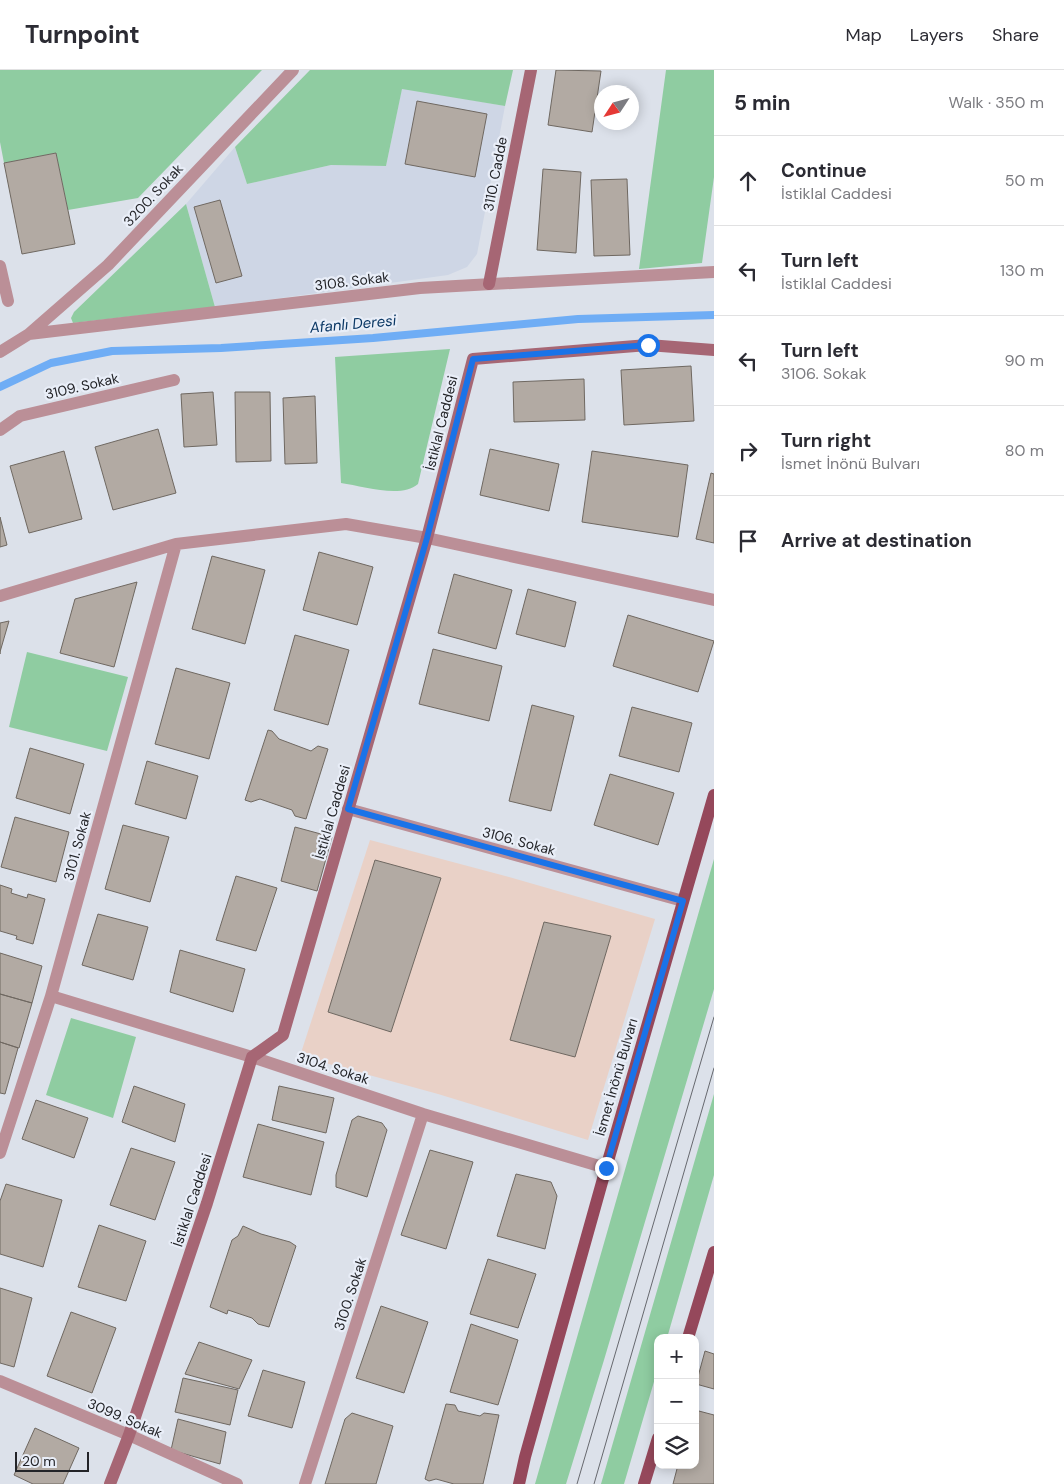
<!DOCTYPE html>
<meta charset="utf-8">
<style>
body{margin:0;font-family:"DM Sans",sans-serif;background:#f2f2f3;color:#2b2b33}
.controls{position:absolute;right:15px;bottom:15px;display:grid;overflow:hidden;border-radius:10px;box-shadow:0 2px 12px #0003}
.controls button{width:45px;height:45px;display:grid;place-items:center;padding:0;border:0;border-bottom:1px solid #e1e1e2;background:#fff;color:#2b2b33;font:25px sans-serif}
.compass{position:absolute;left:594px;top:15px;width:45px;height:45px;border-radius:50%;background:#fff;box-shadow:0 2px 12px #0003;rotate:234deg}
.scale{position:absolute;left:15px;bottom:12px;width:74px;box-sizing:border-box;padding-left:5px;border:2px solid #232428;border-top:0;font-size:14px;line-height:18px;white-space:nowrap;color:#232428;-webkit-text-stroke:4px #e9eef8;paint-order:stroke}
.stop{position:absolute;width:15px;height:15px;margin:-11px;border:4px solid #1a73e8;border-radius:50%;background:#fff}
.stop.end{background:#1a73e8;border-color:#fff;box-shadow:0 1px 5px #0008}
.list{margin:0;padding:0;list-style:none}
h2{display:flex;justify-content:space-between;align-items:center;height:65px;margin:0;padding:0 20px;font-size:21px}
h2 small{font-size:16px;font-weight:400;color:#7c7c81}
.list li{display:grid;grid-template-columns:32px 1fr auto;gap:15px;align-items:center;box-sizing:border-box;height:90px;padding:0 20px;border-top:1px solid #e1e1e2}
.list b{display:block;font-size:19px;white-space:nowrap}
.list p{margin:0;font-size:16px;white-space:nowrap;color:#7c7c81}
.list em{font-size:16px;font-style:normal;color:#7c7c81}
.icon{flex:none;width:28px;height:28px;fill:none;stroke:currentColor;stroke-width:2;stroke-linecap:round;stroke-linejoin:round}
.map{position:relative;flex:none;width:714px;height:1414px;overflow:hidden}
header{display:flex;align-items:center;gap:30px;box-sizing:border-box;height:70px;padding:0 25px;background:#fff;border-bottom:1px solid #e1e1e2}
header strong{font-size:24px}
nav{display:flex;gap:28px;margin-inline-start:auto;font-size:18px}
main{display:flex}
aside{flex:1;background:#fff}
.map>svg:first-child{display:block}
.built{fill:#ced6e5}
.education{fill:#e9d1c7}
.green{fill:#8fcca1}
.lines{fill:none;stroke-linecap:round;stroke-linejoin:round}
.stream{stroke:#6fadf5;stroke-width:8}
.building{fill:#b2aaa3;stroke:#6f6861}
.lane{stroke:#bb8f97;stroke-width:12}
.street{stroke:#bb8f97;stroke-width:12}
.secondary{stroke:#a66674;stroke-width:12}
.primary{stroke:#95485b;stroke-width:12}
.tram{stroke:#66686e;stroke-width:1}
.route{stroke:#1a73e8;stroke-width:6}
.labels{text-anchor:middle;stroke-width:4.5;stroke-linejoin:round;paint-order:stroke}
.street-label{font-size:14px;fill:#232428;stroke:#e9eef8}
.water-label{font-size:15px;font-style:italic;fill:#0a3764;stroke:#e9eef8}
</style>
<header>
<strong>Turnpoint</strong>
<nav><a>Map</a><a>Layers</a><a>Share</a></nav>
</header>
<main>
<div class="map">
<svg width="714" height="1414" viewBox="0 0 714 1414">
<rect width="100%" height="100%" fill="#dce1ea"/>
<path class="built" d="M402,18L505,36L477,184L467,197L448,205L215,237L186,134L235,77L247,114L331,95L386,96Z"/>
<path class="education" d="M370,770L509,807L655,849L588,1070L438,1024L300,986Z"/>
<path class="green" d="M0,0H262L138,128L68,140L56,83L4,93L0,72Z
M310,0H513L505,36L402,19L386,96L331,95L247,114L235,77Z
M666,0H714V107L702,193L639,199Z
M186,134L215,237L73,253L71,248L74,242Z
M450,279L418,414C401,429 363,416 341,413L335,287Z
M27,582L128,607L107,681L9,657Z
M714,789V919L604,1290L566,1414H535Z
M71,948L136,967L113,1048L46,1025Z
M714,1024V1105L667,1268H658V1298L624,1414H601Z"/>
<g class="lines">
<path class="stream" d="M0,317L51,293L112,281L221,278L373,268L578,249L714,245"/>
</g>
<path class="building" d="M556,0L601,1L592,62L548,55Z
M417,31L487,44L475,107L405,94Z
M56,83L75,174L22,184L4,93Z
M543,99L581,102L576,183L537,180Z
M627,109L630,185L594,186L591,110Z
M220,130L242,206L216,213L194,137Z
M691,296L694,351L624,355L621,300Z
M584,309L585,350L514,352L513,312Z
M213,322L217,375L184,377L181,324Z
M235,322H270L271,391L236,392Z
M315,326L317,393L285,394L283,328Z
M158,359L176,423L113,440L95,377Z
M490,379L559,394L549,441L480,425Z
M64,381L82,449L29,463L10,396Z
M592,381L688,395L678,467L582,452Z
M711,403L714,404V473L696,469Z
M0,447L7,475L0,477Z
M319,482L373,497L357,555L303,540Z
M212,486L265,500L245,574L192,559Z
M454,504L512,520L496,579L438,563Z
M137,512L114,597L60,583L75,529Z
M528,519L576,532L565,577L516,564Z
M628,545L714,571L698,622L613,596Z
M9,551L0,582V584V553Z
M295,565L349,580L328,655L274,640Z
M433,579L502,596L489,651L419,634Z
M176,598L230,613L209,689L155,674Z
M532,635L574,646L551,741L509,731Z
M632,637L692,653L679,702L619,686Z
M268,660L272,661L279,669L311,681L318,676L328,679L306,749L295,746L292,740L260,729L251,732L245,730Z
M30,678L84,694L70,744L16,728Z
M147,691L198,706L186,749L135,734Z
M610,704L674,723L658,775L594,755Z
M15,747L69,762L56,812L1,797Z
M123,755L169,767L150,832L105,819Z
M295,757L332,767L317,821L281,811Z
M375,790L441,808L391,962L328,942Z
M236,806L277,818L256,881L216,870Z
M0,815L12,819L11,823L27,828L28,824L45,829L33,874L16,869L17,866L0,861Z
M98,844L148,857L133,910L82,895Z
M544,852L611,866L575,987L510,970Z
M180,880L245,899L233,942L170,922Z
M0,883L42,896L32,933L0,924Z
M0,924L32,933L19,978L0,972Z
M0,972L18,978L5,1024L0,1023Z
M134,1016L185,1034L175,1072L122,1052Z
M279,1016L334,1028L326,1063L272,1050Z
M36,1030L88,1048L74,1088L22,1069Z
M358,1046L382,1053L387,1060L367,1127L336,1117V1105L352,1050Z
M258,1054L324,1072L311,1125L243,1107Z
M131,1078L175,1092L155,1150L110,1135Z
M430,1080L473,1092L446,1179L401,1165Z
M516,1104L551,1112L557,1126L545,1179L497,1166Z
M6,1114L62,1130L43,1197L0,1184V1131Z
M99,1155L146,1171L126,1231L78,1217Z
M243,1156L261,1164L290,1172L296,1176L269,1257L258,1254L252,1248L228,1240L227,1244L210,1237L232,1170L238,1166Z
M488,1189L536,1204L518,1258L470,1244Z
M0,1218L32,1228L14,1297L0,1293Z
M381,1236L428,1252L404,1323L356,1308Z
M71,1242L116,1258L92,1323L47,1306Z
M471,1254L518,1270L498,1335L450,1322Z
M199,1272L252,1290L239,1319L185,1304Z
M705,1281L714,1284V1319L696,1314Z
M263,1300L305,1312L292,1358L248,1346Z
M183,1308L238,1320L230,1355L175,1342Z
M446,1334L455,1335L458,1341L480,1346L484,1343L499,1345L483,1414H454L436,1409L429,1411L425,1409Z
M695,1340L714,1345V1414H673L678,1395H695Z
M352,1343L393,1356L376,1414H325L345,1349Z
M178,1349L226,1362L220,1394L171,1380Z
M35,1358L79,1378L63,1414H33L14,1405Z"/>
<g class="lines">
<path class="lane" d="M0,196L8,231"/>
<path class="street" d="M29,264L108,195L293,0
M0,282L29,264L420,218L714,202
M0,360L20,346L174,310
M0,526L176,474L346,454L427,468L714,530
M348,739L683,831
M51,926L252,987L423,1044L606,1098
M0,1083L51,926L176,474
M0,1311L129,1365L237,1414
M305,1414L423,1044"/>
<path class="secondary" d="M489,214L531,0
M110,1414L129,1365L207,1133L252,987L283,965L427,468L473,289L648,275L714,280"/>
<path class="primary" d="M688,1268L714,1182
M519,1414L525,1387L606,1098L714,725
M644,1414L658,1368"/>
<path class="tram" d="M577,1414L714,947
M594,1414L714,998"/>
</g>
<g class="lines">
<path class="route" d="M606,1098L683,831L348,739L427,468L473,289L648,275"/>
</g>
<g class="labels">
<g class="street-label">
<text transform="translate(495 104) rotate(-79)" y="5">3110. Cadde</text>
<text transform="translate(153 125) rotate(-47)" y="5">3200. Sokak</text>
<text transform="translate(352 211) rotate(-7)" y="5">3108. Sokak</text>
<text transform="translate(82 316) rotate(-13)" y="5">3109. Sokak</text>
<text transform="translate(441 353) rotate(-76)" y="5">İstiklal Caddesi</text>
<text transform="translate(332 742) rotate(-74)" y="5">İstiklal Caddesi</text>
<text transform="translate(519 771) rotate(15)" y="5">3106. Sokak</text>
<text transform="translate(77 776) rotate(-75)" y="5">3101. Sokak</text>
<text transform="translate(333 998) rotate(18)" y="5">3104. Sokak</text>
<text transform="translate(616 1007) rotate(-74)" y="5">İsmet İnönü Bulvarı</text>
<text transform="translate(192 1130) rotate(-72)" y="5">İstiklal Caddesi</text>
<text transform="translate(350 1224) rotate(-72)" y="5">3100. Sokak</text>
<text transform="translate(125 1348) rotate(23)" y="5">3099. Sokak</text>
</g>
<g class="water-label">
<text transform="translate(353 254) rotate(-5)" y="5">Afanlı Deresi</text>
</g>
</g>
</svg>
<div class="controls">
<button>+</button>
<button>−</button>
<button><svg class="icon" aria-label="layers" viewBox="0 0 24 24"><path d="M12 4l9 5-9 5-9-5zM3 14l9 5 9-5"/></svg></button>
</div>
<svg class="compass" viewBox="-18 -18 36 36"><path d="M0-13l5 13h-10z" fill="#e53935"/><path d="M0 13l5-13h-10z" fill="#7c7c81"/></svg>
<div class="scale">20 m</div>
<div class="stop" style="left:648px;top:275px"></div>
<div class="stop end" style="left:606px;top:1098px"></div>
</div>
<aside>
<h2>5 min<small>Walk · 350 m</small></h2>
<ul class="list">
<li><svg class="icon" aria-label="ahead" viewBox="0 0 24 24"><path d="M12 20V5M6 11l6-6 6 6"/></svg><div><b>Continue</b><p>İstiklal Caddesi</p></div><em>50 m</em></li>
<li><svg class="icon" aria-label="left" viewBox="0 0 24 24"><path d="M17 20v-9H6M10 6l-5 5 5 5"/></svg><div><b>Turn left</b><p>İstiklal Caddesi</p></div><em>130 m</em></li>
<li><svg class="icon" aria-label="left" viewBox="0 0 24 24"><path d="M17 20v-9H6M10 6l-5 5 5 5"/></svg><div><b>Turn left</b><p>3106. Sokak</p></div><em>90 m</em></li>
<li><svg class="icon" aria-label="right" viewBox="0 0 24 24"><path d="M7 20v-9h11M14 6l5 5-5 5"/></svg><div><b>Turn right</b><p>İsmet İnönü Bulvarı</p></div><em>80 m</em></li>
<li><svg class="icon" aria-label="arrive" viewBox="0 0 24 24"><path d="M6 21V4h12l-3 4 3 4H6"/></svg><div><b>Arrive at destination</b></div></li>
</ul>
</aside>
</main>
